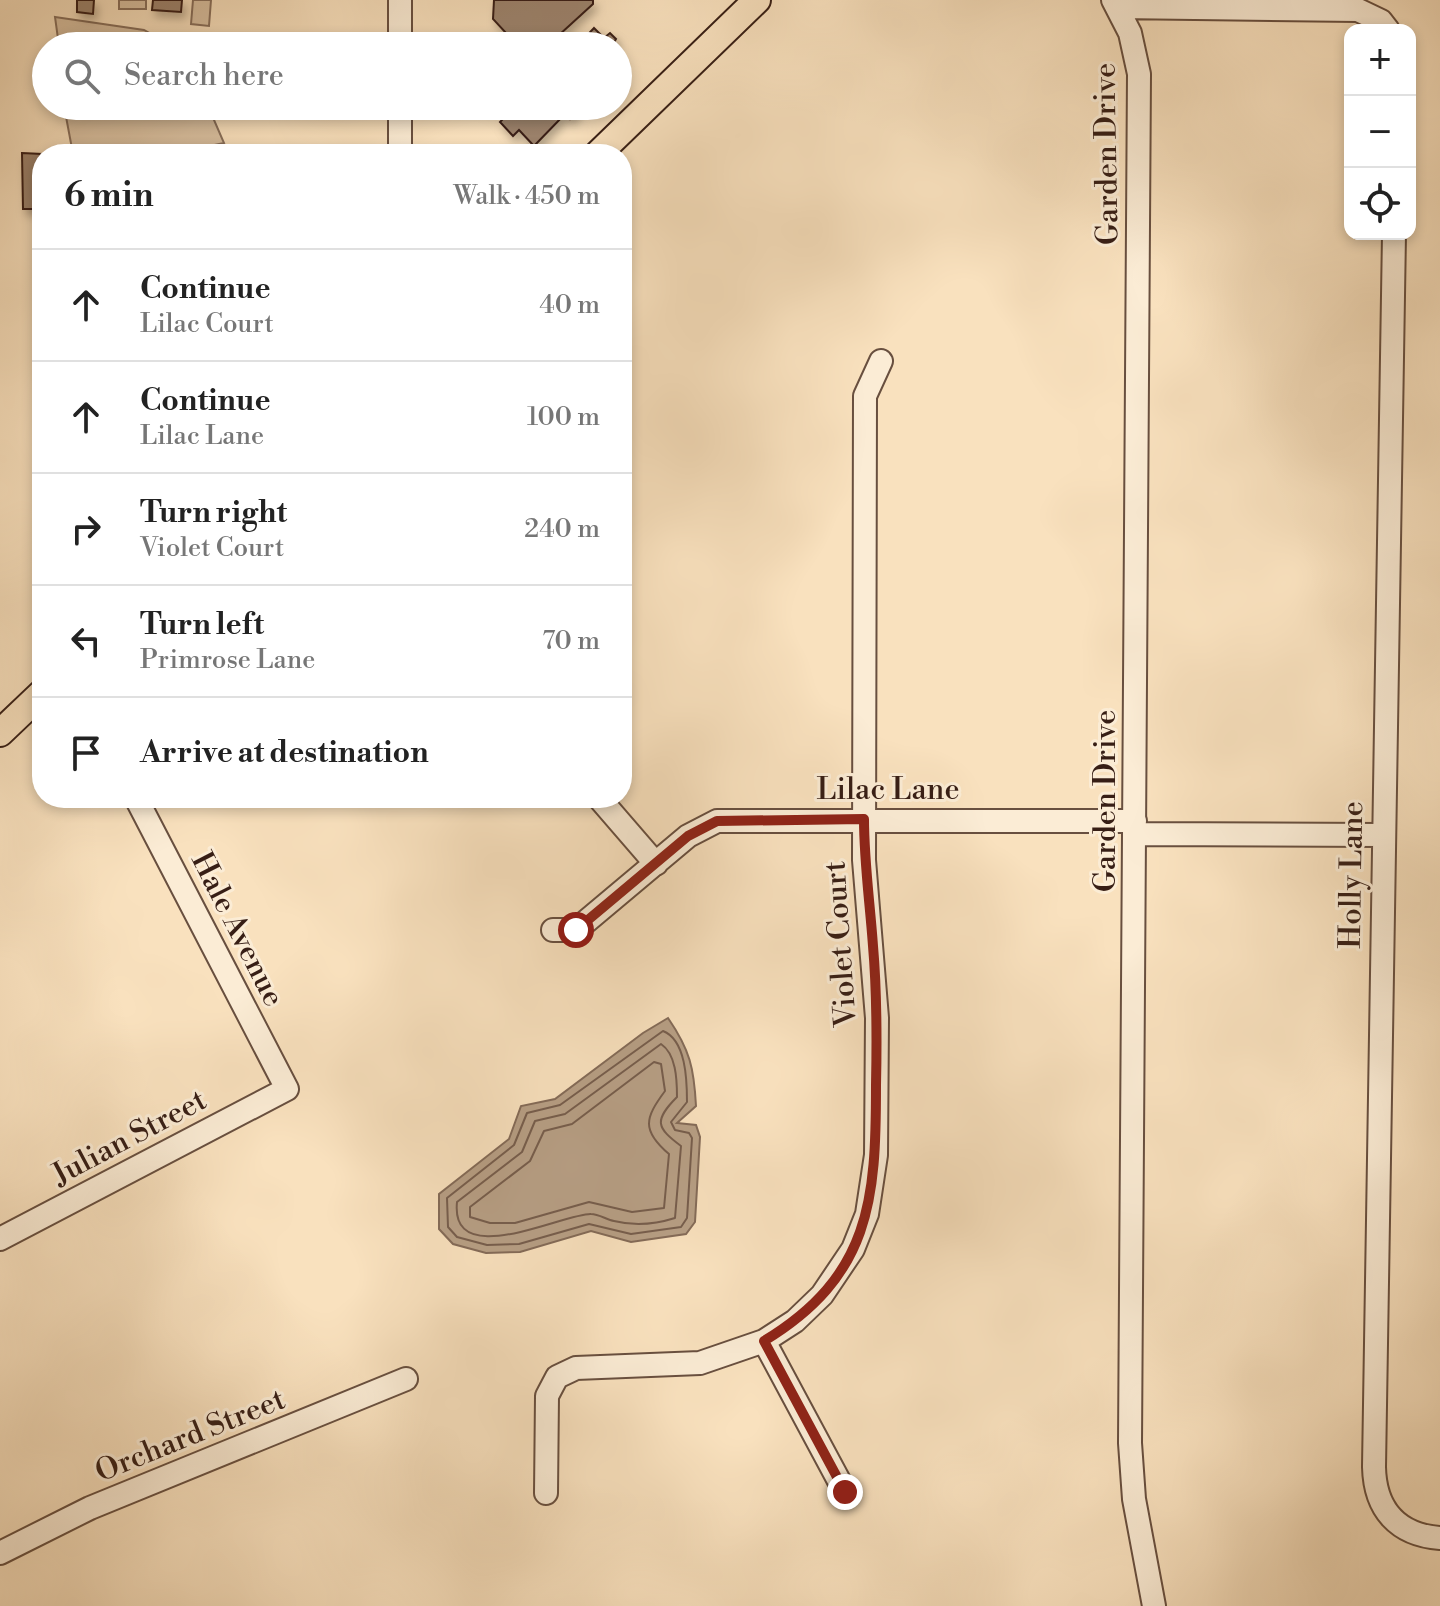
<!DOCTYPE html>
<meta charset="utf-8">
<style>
body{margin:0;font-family:"Libre Bodoni",serif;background:#f2f2f2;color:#222}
.controls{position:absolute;right:24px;top:24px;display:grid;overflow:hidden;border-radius:16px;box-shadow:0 4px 12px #0003}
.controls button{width:72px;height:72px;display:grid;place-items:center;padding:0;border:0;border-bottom:2px solid #e0e0e0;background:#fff;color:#222;font:40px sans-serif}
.stop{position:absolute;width:24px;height:24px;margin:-18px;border:6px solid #8f2418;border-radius:50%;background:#fff}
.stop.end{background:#8f2418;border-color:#fff;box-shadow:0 2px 8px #0008}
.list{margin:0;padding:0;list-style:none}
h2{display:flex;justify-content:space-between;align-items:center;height:104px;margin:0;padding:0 32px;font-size:34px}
h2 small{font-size:26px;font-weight:400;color:#767676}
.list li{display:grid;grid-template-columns:52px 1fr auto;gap:24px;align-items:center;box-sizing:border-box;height:112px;padding:0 32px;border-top:2px solid #e0e0e0}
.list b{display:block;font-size:30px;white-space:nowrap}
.list p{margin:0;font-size:26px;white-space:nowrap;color:#767676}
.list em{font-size:26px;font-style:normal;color:#767676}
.icon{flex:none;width:44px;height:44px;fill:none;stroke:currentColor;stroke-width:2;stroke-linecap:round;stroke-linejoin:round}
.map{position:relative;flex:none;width:1440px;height:1606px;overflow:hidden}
.search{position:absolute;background:#fff;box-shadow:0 4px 12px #0003;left:32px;top:32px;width:600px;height:88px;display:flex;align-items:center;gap:20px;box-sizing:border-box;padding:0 28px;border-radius:44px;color:#767676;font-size:30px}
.panel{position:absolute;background:#fff;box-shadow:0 4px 12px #0003;left:32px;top:144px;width:600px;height:664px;border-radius:32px}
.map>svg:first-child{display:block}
.green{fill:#d8c0a1;stroke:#886f5b;stroke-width:2}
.water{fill:#b79f85;stroke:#846b58;stroke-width:2}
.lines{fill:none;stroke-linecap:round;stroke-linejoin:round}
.shore{stroke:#775e4d;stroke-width:2}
.building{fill:#9c836d;stroke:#371e15;stroke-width:2;filter:url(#shadow)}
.minor-casing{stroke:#684f3f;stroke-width:26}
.major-casing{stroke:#371e15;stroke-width:30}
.minor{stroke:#fbecd5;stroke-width:22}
.major{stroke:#f9e1be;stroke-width:26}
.route{stroke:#8f2418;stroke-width:10}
.labels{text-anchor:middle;stroke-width:6;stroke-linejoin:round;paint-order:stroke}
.street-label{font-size:30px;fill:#371e15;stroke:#fbecd5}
</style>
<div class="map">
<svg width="1440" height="1606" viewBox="0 0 1440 1606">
<defs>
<filter id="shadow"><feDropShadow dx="3.5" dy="6" stdDeviation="4" flood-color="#0004"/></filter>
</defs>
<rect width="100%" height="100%" fill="#f9e1be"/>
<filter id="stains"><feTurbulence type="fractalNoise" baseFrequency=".0025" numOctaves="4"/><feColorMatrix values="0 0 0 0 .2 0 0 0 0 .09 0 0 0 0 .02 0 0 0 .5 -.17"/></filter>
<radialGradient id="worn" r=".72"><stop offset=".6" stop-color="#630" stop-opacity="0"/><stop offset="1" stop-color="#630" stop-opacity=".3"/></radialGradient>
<path class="green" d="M119,0H146V9H119Z
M193,0H211L209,26L191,24Z
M55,17L144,30L172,46H59Z
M64,106H208L224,143L171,154H73Z"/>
<path class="water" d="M668,1018C690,1050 694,1068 696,1106L677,1123L696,1125L700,1137L695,1222L686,1234L631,1242L591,1231L520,1252L486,1253L453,1244L439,1229V1194L509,1139L521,1106L555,1099L643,1033Z"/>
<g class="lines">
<path class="shore" d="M663,1031C686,1040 687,1080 687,1102L671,1122L675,1130L689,1133L692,1138L687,1218L681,1227L631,1234L589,1224L519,1244L487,1245L457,1237L448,1227L447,1198L514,1145L527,1113L560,1105Z
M661,1044C676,1054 677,1079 677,1097C653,1121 657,1128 681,1146L675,1218C656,1224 634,1226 614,1221C607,1220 599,1214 591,1214C564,1213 450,1272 457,1202L522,1152L535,1121L565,1114Z
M654,1062L661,1064L665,1091C645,1118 641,1130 669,1154L664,1208L632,1212L589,1202L515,1223H490L470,1217V1207L530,1161L544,1131L572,1124Z"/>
</g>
<path class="building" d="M77,0H94L93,14L77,12Z
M153,0H182L181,12L152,10Z
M494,0H593V4L547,46H518L493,19Z
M594,28L604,38L610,33L616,39L612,46H577Z
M574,106L578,111L570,119L565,114L534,146L519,130L513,136L500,122L515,106Z
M22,153L42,154V209H23Z"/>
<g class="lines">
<g class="minor-casing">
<path id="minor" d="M1113,0L1130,33L1139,74L1130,1443L1134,1499L1154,1606
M1118,7L1358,10L1381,21L1388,30
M400,46V0
M400,106V154
M1394,234L1374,1467C1375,1510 1398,1535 1440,1538
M599,798L656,864
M1135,834L1382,835
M553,930H576L688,836L717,821H1135
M0,1239L287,1089L136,798
M764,1341L845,1492
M546,1493L547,1396L557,1377L576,1368L700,1363L764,1341L795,1321L822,1295L853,1249L867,1214L876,1155L877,1018L864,860L865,396L881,361
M0,1553L90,1508L406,1379"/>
</g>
<g class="major-casing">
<path id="major" d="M598,154L757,0
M0,733L42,693"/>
</g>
<use href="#minor" class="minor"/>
<use href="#major" class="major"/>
</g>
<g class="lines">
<path class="route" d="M576,930L688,836L717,821L864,819C864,862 870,903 873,946C877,992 877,1039 876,1085C876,1200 871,1276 764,1341L845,1492"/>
</g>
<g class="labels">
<g class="street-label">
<text transform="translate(1106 154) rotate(-91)" y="10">Garden Drive</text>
<text x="888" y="799">Lilac Lane</text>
<text transform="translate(1105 801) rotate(-90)" y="10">Garden Drive</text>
<text transform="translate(1351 875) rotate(-89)" y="10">Holly Lane</text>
<text transform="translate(238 929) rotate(63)" y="10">Hale Avenue</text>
<text transform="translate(840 944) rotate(-94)" y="10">Violet Court</text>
<text transform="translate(129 1137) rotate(-28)" y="10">Julian Street</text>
<text transform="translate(190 1435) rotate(-22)" y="10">Orchard Street</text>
</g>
</g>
<rect width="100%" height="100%" filter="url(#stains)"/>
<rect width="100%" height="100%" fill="url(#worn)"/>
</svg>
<div class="controls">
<button>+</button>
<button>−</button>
<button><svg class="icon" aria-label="locate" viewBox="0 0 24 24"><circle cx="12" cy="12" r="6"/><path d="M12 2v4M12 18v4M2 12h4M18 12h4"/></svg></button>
</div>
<div class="stop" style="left:576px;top:930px"></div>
<div class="stop end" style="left:845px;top:1492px"></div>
<div class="search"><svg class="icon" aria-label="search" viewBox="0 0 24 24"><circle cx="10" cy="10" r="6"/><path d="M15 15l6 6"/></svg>Search here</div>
<section class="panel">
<h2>6 min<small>Walk · 450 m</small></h2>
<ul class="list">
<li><svg class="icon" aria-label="ahead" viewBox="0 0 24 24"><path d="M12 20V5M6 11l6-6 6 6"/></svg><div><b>Continue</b><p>Lilac Court</p></div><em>40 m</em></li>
<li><svg class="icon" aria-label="ahead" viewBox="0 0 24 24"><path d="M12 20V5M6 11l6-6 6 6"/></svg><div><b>Continue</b><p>Lilac Lane</p></div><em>100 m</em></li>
<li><svg class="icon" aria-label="right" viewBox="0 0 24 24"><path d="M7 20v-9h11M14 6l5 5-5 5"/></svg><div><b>Turn right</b><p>Violet Court</p></div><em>240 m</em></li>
<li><svg class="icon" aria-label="left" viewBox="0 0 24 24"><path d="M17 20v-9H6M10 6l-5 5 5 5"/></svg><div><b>Turn left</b><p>Primrose Lane</p></div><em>70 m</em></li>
<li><svg class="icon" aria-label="arrive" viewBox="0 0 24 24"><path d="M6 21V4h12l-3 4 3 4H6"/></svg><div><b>Arrive at destination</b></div></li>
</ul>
</section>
</div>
